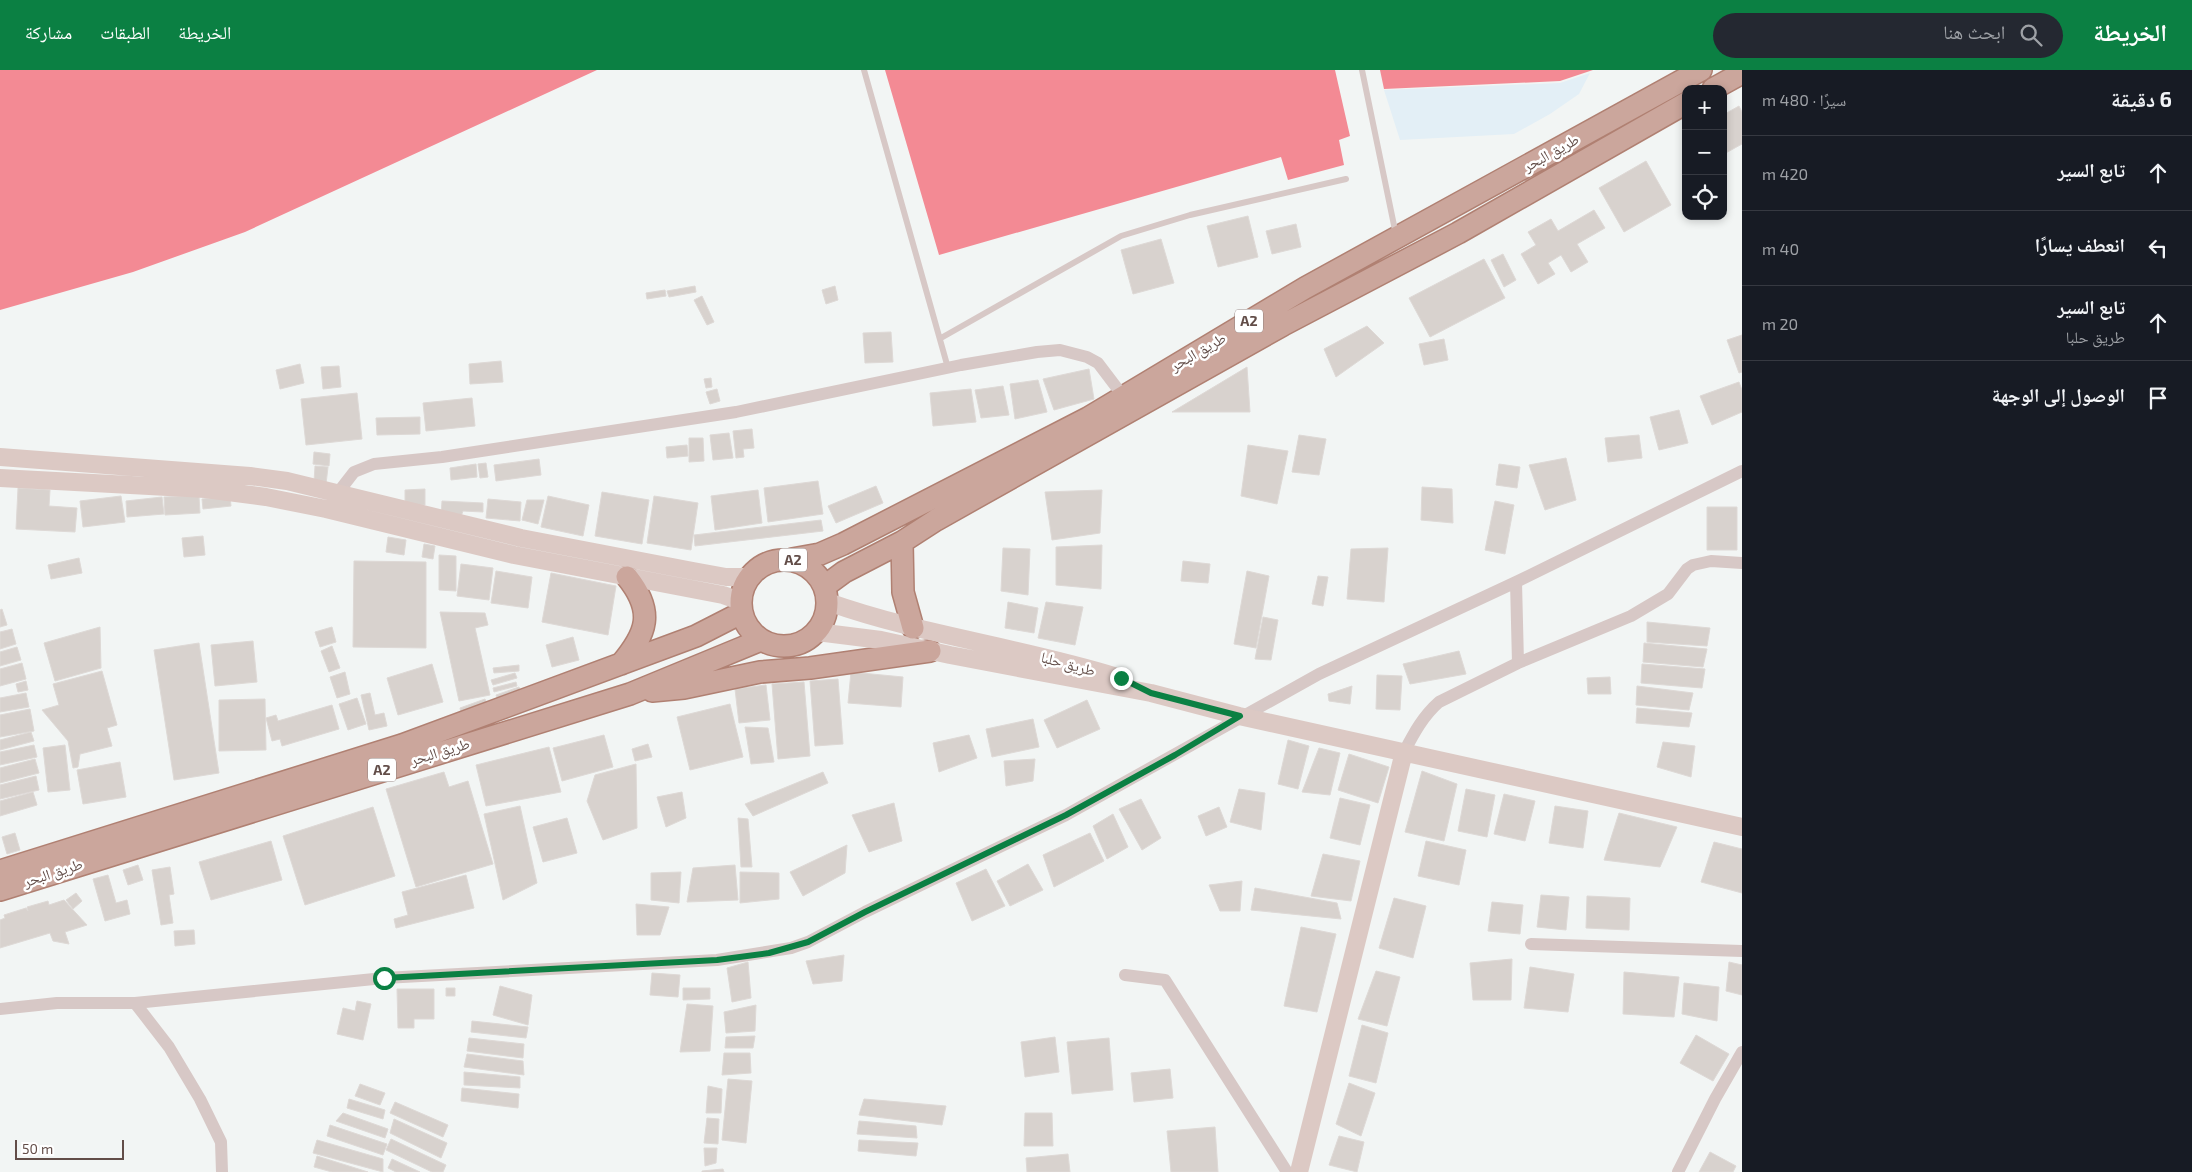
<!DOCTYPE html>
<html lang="ar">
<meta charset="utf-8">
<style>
body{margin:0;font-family:"Exo 2","Noto Naskh Arabic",sans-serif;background:#242831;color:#f1f3f6;direction:rtl}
.controls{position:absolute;right:15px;top:15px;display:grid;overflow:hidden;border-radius:10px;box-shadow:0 2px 8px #0003}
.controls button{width:45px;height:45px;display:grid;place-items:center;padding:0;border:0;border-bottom:1px solid #363941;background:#171b24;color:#f1f3f6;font:25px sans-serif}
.scale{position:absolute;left:15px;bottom:12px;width:109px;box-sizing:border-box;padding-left:5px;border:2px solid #624d48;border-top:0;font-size:14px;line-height:18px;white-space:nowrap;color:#624d48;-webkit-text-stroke:4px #fff;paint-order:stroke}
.stop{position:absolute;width:15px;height:15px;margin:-11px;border:4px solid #0b8043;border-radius:50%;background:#fff}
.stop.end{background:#0b8043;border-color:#fff;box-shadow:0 1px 5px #0008}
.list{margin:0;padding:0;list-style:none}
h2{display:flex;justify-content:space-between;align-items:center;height:65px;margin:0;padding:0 20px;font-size:21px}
h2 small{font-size:16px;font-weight:400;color:#9ea1a6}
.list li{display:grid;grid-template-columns:32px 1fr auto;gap:15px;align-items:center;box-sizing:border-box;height:75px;padding:0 20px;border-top:1px solid #363941}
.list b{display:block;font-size:19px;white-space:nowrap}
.list p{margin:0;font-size:16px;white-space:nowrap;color:#9ea1a6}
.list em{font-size:16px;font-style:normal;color:#9ea1a6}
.icon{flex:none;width:28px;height:28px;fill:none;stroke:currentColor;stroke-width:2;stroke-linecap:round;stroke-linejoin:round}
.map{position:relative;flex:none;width:1742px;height:1102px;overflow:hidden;direction:ltr}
header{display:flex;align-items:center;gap:30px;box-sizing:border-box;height:70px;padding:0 25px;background:#0b8043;color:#fff}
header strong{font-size:24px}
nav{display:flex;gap:28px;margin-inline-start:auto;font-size:18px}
.search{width:350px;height:45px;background:#242831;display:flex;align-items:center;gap:12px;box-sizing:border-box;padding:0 18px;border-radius:28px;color:#9ea1a6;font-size:19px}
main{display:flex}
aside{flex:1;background:#171b24}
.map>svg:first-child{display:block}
.sand{fill:#e3eff6}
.water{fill:#f38a94}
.building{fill:#d8d2ce;stroke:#ded9d6}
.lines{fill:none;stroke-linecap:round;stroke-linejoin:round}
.trunk-casing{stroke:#b08072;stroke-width:24}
.service{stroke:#d7c8c6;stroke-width:6}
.minor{stroke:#d7c8c6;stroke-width:12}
.secondary{stroke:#dcc9c4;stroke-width:18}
.trunk{stroke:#cba69c;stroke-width:21}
.route{stroke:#0b8043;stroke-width:6}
.labels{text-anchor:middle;stroke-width:5;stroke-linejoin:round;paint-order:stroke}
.shield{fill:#fff;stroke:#91827f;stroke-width:1}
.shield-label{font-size:14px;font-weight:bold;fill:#624d48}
.street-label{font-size:15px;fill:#624d48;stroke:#fff}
</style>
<header>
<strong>الخريطة</strong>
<div class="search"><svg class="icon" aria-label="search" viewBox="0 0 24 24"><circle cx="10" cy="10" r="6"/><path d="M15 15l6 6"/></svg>ابحث هنا</div>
<nav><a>الخريطة</a><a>الطبقات</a><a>مشاركة</a></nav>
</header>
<main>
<aside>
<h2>6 دقيقة<small>سيرًا · 480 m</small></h2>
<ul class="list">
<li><svg class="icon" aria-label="ahead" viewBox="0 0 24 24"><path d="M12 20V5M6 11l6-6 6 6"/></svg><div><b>تابع السير</b></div><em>420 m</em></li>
<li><svg class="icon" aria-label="left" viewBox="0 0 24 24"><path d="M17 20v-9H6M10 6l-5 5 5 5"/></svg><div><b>انعطف يسارًا</b></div><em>40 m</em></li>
<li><svg class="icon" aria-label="ahead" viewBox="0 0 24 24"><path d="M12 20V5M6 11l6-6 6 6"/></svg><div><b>تابع السير</b><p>طريق حلبا</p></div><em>20 m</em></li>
<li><svg class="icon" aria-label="arrive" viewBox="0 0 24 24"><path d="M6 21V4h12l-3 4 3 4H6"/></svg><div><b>الوصول إلى الوجهة</b></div></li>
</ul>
</aside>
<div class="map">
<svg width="1742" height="1102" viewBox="0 0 1742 1102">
<rect width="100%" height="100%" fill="#f2f5f4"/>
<path class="sand" d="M1590,3L1579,24L1550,44L1514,64L1400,70L1384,20L1560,13Z"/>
<path class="water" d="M0,0H597L245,162L133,202L0,240Z
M885,0H1335L1350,66L1339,70L1344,95L1288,110L1281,87L939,185Z
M1380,0H1593L1560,11L1384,19Z"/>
<path class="building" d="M1739,36L1742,42V74L1724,84L1723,45Z
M1646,91L1671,135L1624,162L1599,118Z
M1594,140L1605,158L1577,174L1588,192L1571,202L1561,185L1548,193L1555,204L1538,214L1521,184L1536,175L1528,162L1551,149L1558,161Z
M1248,146L1258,187L1218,197L1207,156Z
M1296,154L1301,177L1272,184L1266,161Z
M1161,169L1174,213L1133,224L1121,180Z
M1503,184L1516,210L1504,217L1491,190Z
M1484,189L1505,228L1430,267L1409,228Z
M695,216L696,222L669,227L667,221Z
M835,216L838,230L826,234L822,220Z
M665,220L666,226L647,229L646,223Z
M702,226L714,252L707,255L694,230Z
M1367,256L1384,273L1336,307L1324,279Z
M891,262L893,292L865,293L863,263Z
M1742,265V302L1739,303L1727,270Z
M1444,269L1448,290L1424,295L1419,274Z
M501,291L503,312L470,314L469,294Z
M300,294L304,313L280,319L276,300Z
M339,296L341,317L323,319L321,297Z
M1247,297L1250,342H1172Z
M1089,299L1094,329L1054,340L1043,309Z
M711,308L712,317L706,318L704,309Z
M1038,310L1047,342L1015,349L1010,314Z
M1739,312L1742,320V342L1712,355L1700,326Z
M1003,316L1009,345L981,348L975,320Z
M717,319L720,331L710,334L706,322Z
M971,319L976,352L933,356L930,323Z
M357,323L362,369L306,375L301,329Z
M472,328L475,356L426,361L423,333Z
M1679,340L1688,373L1659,380L1650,347Z
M420,347V364L377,365L376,348Z
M752,359L754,378L743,379L744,387L736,388L733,361Z
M729,363L733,388L713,390L710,365Z
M1299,365L1326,369L1319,405L1292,402Z
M1639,365L1642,388L1608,392L1605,368Z
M689,368H703L704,391L689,392Z
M687,375L688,386L667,388L666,377Z
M1248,375L1288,381L1277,434L1241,426Z
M314,382L330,384L329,396L313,394Z
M1566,388L1576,430L1545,440L1529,395Z
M539,389L541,405L496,411L494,395Z
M486,393L488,407L480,408L478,394Z
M476,394L477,407L451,410L450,398Z
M1499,394L1520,397L1517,418L1496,415Z
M315,396L328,397L326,414L314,412Z
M818,411L823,444L768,452L764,418Z
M876,416L883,433L836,453L828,436Z
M1422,417L1452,419L1453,453L1421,450Z
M18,418L50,420L49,436L77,438L75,462L16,459Z
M425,419V435L405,436V420Z
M758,420L762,453L715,460L711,426Z
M1102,420L1100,463L1052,470L1045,422Z
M602,422L649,430L642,474L595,466Z
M121,426L125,452L83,457L80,431Z
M199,426L200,443L165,445L164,427Z
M230,426L231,436L203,439L202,429Z
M548,426L589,435L583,466L541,457Z
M654,426L698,433L691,480L647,473Z
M162,427L164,444L127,447L126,431Z
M488,429L521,432L520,451L486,448Z
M527,430H544L538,454L522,450Z
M442,431L483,433V442L463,441L459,452L441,445Z
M1495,431L1514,435L1505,484L1485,480Z
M1707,437H1737V480H1707Z
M821,450L823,461L695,476L694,465Z
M203,466L205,485L184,487L182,468Z
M388,467L406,470L404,485L386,482Z
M424,474L435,476L433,489L422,487Z
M1102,475L1101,519L1056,515V477Z
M1003,478L1030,479L1028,525L1001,521Z
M1388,478L1384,532L1347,529L1351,479Z
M439,485L456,486V521L439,520Z
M79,488L82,503L51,509L48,495Z
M354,491L426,492V578L353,577Z
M1183,491L1210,494L1208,513L1181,511Z
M461,494L493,498L489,530L457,526Z
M496,501L532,507L528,538L491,533Z
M1247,501L1269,506L1256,578L1234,574Z
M551,503L616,516L608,565L542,552Z
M1318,506L1328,507L1323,536L1312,534Z
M1008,532L1038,538L1034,563L1005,558Z
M1046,532L1083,537L1075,575L1038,568Z
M2,539L7,555L0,557V540Z
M440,542L485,543L488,555L475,558L490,625L459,631Z
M1263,547L1278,550L1271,590L1255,589Z
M1647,552L1710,558L1707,576L1647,572Z
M100,557L101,598L55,611L44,573Z
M332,557L336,572L320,577L315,562Z
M12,559L16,574L0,579V562Z
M573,567L579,590L552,597L546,575Z
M253,571L257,612L215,616L211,575Z
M199,573L219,703L174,710L154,580Z
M1644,573L1707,579L1703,597L1643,592Z
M332,576L340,598L329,602L321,581Z
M17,577L21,590L0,596V582Z
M1459,581L1466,604L1410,614L1403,594Z
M22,593L26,609L0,616V599Z
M432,594L443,632L398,645L387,608Z
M1642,594L1705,599L1702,618L1641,613Z
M519,595V601L494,603L493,598Z
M102,601L117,655L107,658L112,676L80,684L78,697L73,698L68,671L42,640L59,635L53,614Z
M345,602L350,624L337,628L330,607Z
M851,602L903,607L901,637L848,633Z
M515,603L517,608L493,615L491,610Z
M1377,605L1402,606L1400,640L1376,639Z
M1610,607L1611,624H1588L1587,608Z
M838,609L843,674L815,676L810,611Z
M26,611L28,620L18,622L16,614Z
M516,612L517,616L494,622L493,618Z
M804,612L810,686L778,689L772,614Z
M766,615L770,650L739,653L735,619Z
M1352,616L1350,634L1329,631L1328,624Z
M1637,616L1693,623L1689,640L1636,635Z
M519,617L521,623L498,631L496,625Z
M26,623L29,637L0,642V628Z
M370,623L375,645L384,643L387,656L369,660L361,625Z
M357,628L366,654L348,660L339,634Z
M265,629L266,680L219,681V630Z
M485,629L487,634L461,643L460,638Z
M1087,630L1100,659L1057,678L1044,650Z
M730,634L743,687L690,700L677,647Z
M332,635L339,659L282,676L280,669L272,671L266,648L276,645L278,651Z
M1637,638L1692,643L1689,657L1636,653Z
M30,639L34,661L0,667V645Z
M1033,649L1039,677L992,687L986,659Z
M745,657L768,658L774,692L751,694Z
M31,662L34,671L0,680V670Z
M604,665L613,697L562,711L553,678Z
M969,665L977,688L939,702L933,673Z
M1288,670L1309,676L1298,719L1278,714Z
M1663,672L1695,676L1691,707L1657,697Z
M648,674L652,687L635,691L632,679Z
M34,675L37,687L0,695V682Z
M65,675L70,720L48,722L43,678Z
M549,677L561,722L486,736L476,695Z
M1319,678L1340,683L1330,725L1302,722Z
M1349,684L1389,697L1378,733L1338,720Z
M35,689L39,703L0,713V698Z
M1035,689L1033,711L1006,716L1004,691Z
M120,692L126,727L83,734L77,700Z
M636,694L637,758L603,770L587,731L595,705Z
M1422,701L1457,714L1444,771L1405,762Z
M444,702L449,717L468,711L493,794L416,817L386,719Z
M823,702L828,713L753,746L745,734Z
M36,706L39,720L0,729V715Z
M1239,719L1265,723L1261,760L1230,752Z
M1466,719L1495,725L1487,767L1458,761Z
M33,722L37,735L0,746V731Z
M682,722L686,748L666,757L657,727Z
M1504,724L1535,731L1525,771L1494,764Z
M1340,728L1370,735L1360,775L1330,768Z
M1141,729L1161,768L1142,780L1119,739Z
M894,733L902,771L869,782L852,745Z
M520,736L537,813L503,830L484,744Z
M1555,736L1588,741L1583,778L1549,773Z
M373,737L395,806L305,835L283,766Z
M1219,737L1227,757L1206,766L1198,746Z
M1619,743L1677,757L1660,797L1604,790Z
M1113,744L1128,777L1107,789L1093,756Z
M567,748L577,783L543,792L533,757Z
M738,748L748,749L752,797H741Z
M15,763L20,780L7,784L2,767Z
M1090,763L1104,791L1054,817L1043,785Z
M271,771L282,810L211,830L199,792Z
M1426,771L1466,780L1459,815L1418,806Z
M1714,772L1742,779V823L1701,812Z
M847,775L845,803L803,826L790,802Z
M1323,784L1360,791L1351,831L1311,826Z
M1028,794L1043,820L1010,836L997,811Z
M138,795L143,810L128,815L123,800Z
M735,795L738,830L687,832L693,798Z
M170,797L174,824L169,825L173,853L161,855L152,800Z
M986,799L1005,836L972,851L956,813Z
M681,802L679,833L651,830V803Z
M740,802L779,803V829L740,833Z
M108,805L116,833L127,830L130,844L105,851L93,809Z
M466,805L474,838L396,858L394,849L408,845L402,822Z
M1242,811L1240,841H1220L1209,815Z
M1255,818L1337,833L1341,849L1251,840Z
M76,823L82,831L73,839L66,830Z
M1541,825L1569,827L1566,860L1537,857Z
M1587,826L1630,828L1629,860L1586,858Z
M1394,828L1426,836L1413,888L1379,878Z
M64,830L87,855L65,862L69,874L53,871L50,863L0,878V850L5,848L4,845L26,838L28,841L27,837L48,831L49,835Z
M1492,832L1523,835L1520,864L1488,861Z
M636,834L669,837L660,865H637Z
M1301,857L1336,864L1317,942L1284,936Z
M194,860L195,874L175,876L174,861Z
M844,885L842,911L813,914L806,891Z
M1512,889L1511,930H1473L1470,893Z
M748,892L751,928L732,932L727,898Z
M1729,892L1742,895V925L1726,921Z
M1530,897L1574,904L1568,942L1524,938Z
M1376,901L1400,907L1387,956L1358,949Z
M1624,902L1679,907L1674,947L1623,944Z
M652,903L680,905L678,927L650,925Z
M1684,913L1719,917L1717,951L1682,944Z
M500,916L532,925L528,955L493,945Z
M446,918H455V926H446Z
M683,918H710V929L683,930Z
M397,919H434V949H414V958H398Z
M357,931L371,934L363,970L337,964L343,938L355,941Z
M687,934L713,936L710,981L680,982Z
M756,935L755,961L726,963L724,942Z
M472,951L528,957L526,968L471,962Z
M1362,955L1388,963L1376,1013L1349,1006Z
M1696,965L1729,984L1713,1011L1680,993Z
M755,966L753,978H725L726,967Z
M1055,967L1059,1002L1025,1007L1021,972Z
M469,968L524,974L523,988L467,981Z
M1109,968L1113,1020L1072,1024L1067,972Z
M724,983H750L751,1003L722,1005Z
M467,984L523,991L524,1005L464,997Z
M1170,999L1173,1028L1134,1032L1131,1003Z
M464,1002L520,1007V1018L464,1015Z
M728,1009L752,1011L746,1073L722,1070Z
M1349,1013L1375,1023L1361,1066L1336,1054Z
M360,1014L385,1023L380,1035L355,1026Z
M708,1016L722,1019L721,1043H706Z
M462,1018L519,1024L518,1038L461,1031Z
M349,1029L385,1040L383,1049L347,1038Z
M864,1029L946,1036L942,1055L859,1045Z
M395,1032L448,1055L443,1067L390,1043Z
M343,1043L388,1059L385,1068L336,1051Z
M1025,1043H1052L1053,1076H1024Z
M707,1048L719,1049L718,1074L704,1073Z
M394,1049L447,1073L441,1088L390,1063Z
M859,1051L916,1056L917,1068L857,1064Z
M330,1055L387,1074L383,1085L327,1066Z
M1215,1057L1218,1102H1171L1167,1061Z
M1339,1066L1364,1072L1357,1102L1329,1095Z
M391,1069L446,1095L443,1102H432L386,1080Z
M317,1070L383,1089V1102L313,1083Z
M859,1070L918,1073L916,1086L858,1081Z
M704,1078H717L716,1093L705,1096Z
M1710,1082L1736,1096L1733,1102H1699Z
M1068,1084L1070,1102H1027L1026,1088Z
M317,1086L368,1102H332L314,1097Z
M392,1089L420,1102H396L388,1098Z
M723,1099L724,1102H702V1101Z"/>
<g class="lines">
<g class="trunk-casing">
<path id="trunk" d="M1713,19L1742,3
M902,472L903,522L913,558
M792,489L820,484L843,474L1088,348L1305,218L1701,0
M741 533a43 43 0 1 1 86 0a43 43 0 1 1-86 0Z
M825,516L844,502L902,472L936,450L1283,255L1458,163L1686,33
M621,594C647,563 655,542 627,507
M652,621L684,618L760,602L810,598L930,581
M0,801L402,675L696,566L741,543
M0,820L630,624L761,570"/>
</g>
<path class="service" d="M864,0L948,298
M1362,0L1396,165
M941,268L1121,166L1190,145L1346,109"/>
<path class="minor" d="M333,429L354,402L374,394L442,387L736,342L961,295L1037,282L1060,280L1087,287L1098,293L1123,326
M1516,512L1518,593
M1404,682C1414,663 1423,646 1439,632L1518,593L1631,546L1668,524L1687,499L1693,495L1711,491L1742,493
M1531,874L1742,881
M1125,905L1165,910L1287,1102
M135,933L384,908L717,890L791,878L808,872L865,842L1066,745L1319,604L1516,512L1742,401
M0,939L57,933H135L169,977L200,1029L221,1072L222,1102
M1678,1102L1715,1029L1742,982"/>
<path class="secondary" d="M0,387L250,406L287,411L521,468L693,501L726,507H748
M0,408L205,419L266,427L326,439L514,485L723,525L740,531
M828,532C921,565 1020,577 1114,606
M817,562L881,570L950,585L1151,623L1239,646L1742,757
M1299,1102L1404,682"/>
<use href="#trunk" class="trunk"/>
</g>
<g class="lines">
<path class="route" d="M384,908L717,890L769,883L808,872L865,842L1066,745L1175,685L1240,646L1151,623L1121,608"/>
</g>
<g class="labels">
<g class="shield">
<rect x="1235" y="239.5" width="28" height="23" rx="4"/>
<rect x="779" y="478.5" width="28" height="23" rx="4"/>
<rect x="368" y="688.5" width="28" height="23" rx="4"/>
</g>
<g class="shield-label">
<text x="1249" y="256">A2</text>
<text x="793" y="495">A2</text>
<text x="382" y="705">A2</text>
</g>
<g class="street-label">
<text transform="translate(1551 83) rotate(-29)" y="5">طريق البحر</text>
<text transform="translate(1198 282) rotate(-30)" y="5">طريق البحر</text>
<text transform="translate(1068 594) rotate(15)" y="5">طريق حلبا</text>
<text transform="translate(440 682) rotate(-17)" y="5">طريق البحر</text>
<text transform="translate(53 803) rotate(-18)" y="5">طريق البحر</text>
</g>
</g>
</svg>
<div class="controls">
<button>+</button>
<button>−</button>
<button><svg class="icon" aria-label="locate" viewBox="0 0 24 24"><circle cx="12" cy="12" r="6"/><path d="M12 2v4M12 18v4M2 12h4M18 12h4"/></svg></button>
</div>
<div class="scale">50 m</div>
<div class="stop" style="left:384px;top:908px"></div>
<div class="stop end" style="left:1121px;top:608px"></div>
</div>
</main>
